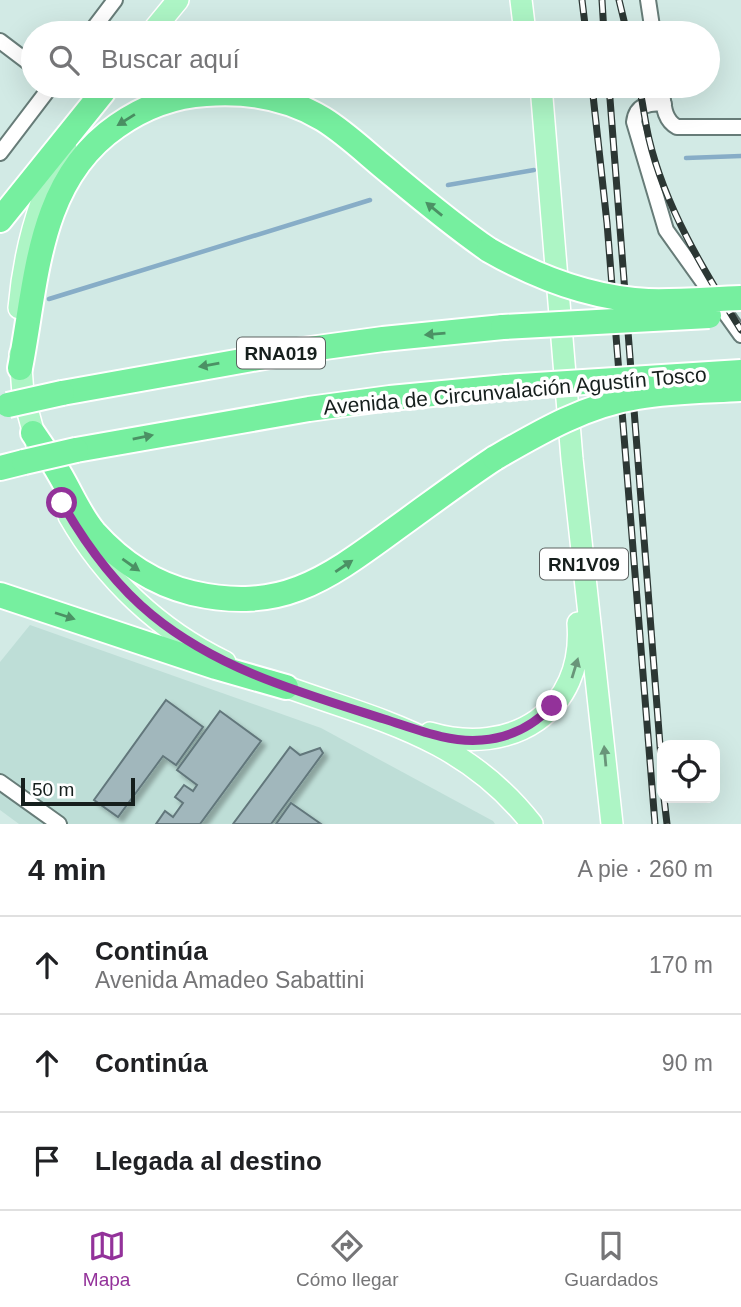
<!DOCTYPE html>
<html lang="es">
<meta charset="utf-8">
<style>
body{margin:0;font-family:Helvetica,sans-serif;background:#f6f6f6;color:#202124}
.controls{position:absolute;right:21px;bottom:21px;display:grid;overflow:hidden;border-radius:14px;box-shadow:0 7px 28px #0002}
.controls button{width:63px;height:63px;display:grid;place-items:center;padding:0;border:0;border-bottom:2px solid #e0e0e0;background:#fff;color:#202124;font:35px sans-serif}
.scale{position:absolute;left:21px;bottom:18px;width:114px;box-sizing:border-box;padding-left:7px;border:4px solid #161f1d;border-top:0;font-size:19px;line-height:24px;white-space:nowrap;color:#161f1d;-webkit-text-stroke:5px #fff;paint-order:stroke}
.stop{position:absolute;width:21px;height:21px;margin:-16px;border:5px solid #93329a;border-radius:50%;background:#fff}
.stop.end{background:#93329a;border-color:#fff;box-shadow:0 2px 7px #0008}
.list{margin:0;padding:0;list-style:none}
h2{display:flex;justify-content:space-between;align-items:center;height:91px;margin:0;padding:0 28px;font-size:30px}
h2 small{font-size:23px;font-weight:400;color:#757577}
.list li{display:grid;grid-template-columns:46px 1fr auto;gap:21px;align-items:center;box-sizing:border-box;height:98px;padding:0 28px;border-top:2px solid #e0e0e0}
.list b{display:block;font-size:26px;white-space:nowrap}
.list p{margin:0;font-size:23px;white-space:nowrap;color:#757577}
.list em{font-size:23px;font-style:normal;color:#757577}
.icon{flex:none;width:38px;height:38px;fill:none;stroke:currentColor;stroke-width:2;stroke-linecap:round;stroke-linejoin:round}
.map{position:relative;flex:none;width:741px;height:824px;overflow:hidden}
.search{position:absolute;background:#fff;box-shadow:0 7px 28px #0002;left:21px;right:21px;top:21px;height:77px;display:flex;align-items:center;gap:18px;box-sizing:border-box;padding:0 24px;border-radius:38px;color:#757577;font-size:26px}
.sheet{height:385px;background:#fff}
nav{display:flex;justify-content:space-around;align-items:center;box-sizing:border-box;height:98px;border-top:2px solid #e0e0e0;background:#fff;font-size:19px;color:#757577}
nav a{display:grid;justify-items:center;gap:4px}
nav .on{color:#93329a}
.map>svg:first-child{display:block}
.built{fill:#beded7}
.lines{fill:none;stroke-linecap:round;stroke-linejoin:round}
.stream{stroke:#87adc7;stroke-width:4.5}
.building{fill:#a1b7bc;stroke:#62777b;stroke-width:2;filter:url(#shadow)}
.minor-casing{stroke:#677c78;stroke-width:18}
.primary-casing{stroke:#fff;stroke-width:24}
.motorway-casing{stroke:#fff;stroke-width:28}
.minor{stroke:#fff;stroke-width:14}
.primary{stroke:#adf5c5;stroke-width:21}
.motorway{stroke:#76ef9f;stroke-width:24}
.rail-casing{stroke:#2c3734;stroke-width:7}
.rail{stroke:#fff;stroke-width:4.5;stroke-dasharray:13;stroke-linecap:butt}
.motorway-bridge-casing{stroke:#fff;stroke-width:28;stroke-linecap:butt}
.motorway-bridge{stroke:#76ef9f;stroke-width:24}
.oneway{fill:#4b9164}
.oneway2{fill:#699579}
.route{stroke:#93329a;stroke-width:9}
.labels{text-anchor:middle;stroke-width:7;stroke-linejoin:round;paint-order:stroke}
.shield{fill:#fff;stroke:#5c6261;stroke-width:2}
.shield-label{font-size:19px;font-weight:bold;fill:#161f1d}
.street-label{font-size:21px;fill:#161f1d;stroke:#fff}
</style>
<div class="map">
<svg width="741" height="824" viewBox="0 0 741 824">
<defs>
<filter id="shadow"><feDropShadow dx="4.5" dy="4.5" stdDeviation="2" flood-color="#0004"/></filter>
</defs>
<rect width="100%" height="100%" fill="#d2eae5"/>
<path class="built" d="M30,625L321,728L493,821L495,824H19L0,810V662Z"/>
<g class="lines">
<path class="stream" d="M686,158L741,156
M448,185L534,170
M49,299L370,200"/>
</g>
<path class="building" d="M166,700L203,727L176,765L163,756L118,817L94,800Z
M220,711L261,741L200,824H156L165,811L173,817L183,803L175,797L184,785L193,791L197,785L177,770Z
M290,747L300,755L320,748L323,753L271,824H233Z
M291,803L321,824H276Z"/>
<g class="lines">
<g class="minor-casing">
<path id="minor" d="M648,0L653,33
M90,33L115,0
M0,41L33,66
M661,86C664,101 662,119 677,127H741
M664,104C649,102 636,105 634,122L666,230L741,335
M0,153L51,86
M0,782L59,824"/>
</g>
<g class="primary-casing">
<path id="primary" d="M521,0L525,33
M151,33L178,0
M541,86L572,459L612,824
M19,308C24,252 38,198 66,148
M20,354L23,394L38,449
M69,516C105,579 159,630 225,662
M270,681C371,719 461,733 532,824
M430,733C511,757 585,712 578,623"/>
</g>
<g class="motorway-casing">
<path id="motorway" d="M0,220L103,92
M20,368C37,282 37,181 117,126C144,107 173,96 206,94C246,91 287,97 323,119C344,132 362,149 381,165C416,194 451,224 489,250
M62,393L303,350L383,339L503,327
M33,433C42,446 51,459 59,473C71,493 79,514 94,532C120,561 154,584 192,593C279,613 324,581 391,532C426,507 460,481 495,458
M76,450L309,409L390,398L506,387
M0,468L24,462
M0,595L216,667L286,687"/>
</g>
<use href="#minor" class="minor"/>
<use href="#primary" class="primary"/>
<use href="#motorway" class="motorway"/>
<g class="rail-casing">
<path id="rail" d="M582,0L586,33
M602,0L604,33
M619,0L627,33
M592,86L607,223L655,824
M609,86L662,771
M639,86C643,103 645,122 649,139C665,207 704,271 741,330
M664,798L667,824"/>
</g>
<use href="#rail" class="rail"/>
<g class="motorway-bridge-casing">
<path id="motorway-bridge" d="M489,250C538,278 591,298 648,301C679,302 710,299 741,298
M503,327L709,316
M506,387L741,372
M8,405L62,393
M495,458C540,432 586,405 638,397C672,391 707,391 741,389
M24,462L76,450"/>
</g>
<use href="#motorway-bridge" class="motorway-bridge"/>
</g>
<defs><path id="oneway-solid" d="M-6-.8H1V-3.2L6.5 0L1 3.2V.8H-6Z" transform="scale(1.75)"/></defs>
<g class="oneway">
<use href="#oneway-solid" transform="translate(126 120) rotate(148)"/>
<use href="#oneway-solid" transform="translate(434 209) rotate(-141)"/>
<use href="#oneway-solid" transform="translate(435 334) rotate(175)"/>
<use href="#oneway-solid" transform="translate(209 365) rotate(170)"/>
<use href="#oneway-solid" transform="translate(143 437) rotate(-11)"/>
<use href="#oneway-solid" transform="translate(131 565) rotate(35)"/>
<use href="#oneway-solid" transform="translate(344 566) rotate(-34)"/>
<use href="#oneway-solid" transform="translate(65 616) rotate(18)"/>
</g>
<g class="oneway2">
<use href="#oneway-solid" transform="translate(575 668) rotate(-73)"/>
<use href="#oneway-solid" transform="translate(605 756) rotate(-95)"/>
</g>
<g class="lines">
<path class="route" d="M62,503C86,545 114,584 152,615C219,670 302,693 384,719C416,729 448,743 482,740C510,738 533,726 552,706"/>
</g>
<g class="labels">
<g class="shield">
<rect x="237" y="337.5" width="88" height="31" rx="5"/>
<rect x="540" y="548.5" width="88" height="31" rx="5"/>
</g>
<g class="shield-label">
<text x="281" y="360">RNA019</text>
<text x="584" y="571">RN1V09</text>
</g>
<g class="street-label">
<text transform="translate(515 391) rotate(-5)" y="7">Avenida de Circunvalación Agustín Tosco</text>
</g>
</g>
</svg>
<div class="controls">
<button><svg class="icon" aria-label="locate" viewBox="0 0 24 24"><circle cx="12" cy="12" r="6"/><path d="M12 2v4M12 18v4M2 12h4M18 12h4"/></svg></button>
</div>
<div class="scale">50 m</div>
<div class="stop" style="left:62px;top:503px"></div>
<div class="stop end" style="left:552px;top:706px"></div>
<div class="search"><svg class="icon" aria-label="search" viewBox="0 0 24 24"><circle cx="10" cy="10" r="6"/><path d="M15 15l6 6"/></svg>Buscar aquí</div>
</div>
<section class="sheet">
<h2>4 min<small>A pie · 260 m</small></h2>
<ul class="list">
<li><svg class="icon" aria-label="ahead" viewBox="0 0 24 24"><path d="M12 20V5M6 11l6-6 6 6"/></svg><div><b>Continúa</b><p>Avenida Amadeo Sabattini</p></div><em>170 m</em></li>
<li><svg class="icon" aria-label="ahead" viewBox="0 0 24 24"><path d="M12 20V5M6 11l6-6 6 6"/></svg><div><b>Continúa</b></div><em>90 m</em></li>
<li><svg class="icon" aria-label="arrive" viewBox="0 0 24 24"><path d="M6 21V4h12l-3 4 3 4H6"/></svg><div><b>Llegada al destino</b></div></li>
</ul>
</section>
<nav>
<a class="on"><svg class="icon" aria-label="map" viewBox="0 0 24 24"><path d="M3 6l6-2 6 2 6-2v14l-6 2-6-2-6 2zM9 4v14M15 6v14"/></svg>Mapa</a>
<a><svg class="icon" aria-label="directions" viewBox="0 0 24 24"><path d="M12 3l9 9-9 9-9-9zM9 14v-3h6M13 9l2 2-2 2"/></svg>Cómo llegar</a>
<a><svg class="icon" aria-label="saved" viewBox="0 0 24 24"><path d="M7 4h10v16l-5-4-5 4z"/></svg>Guardados</a>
</nav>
